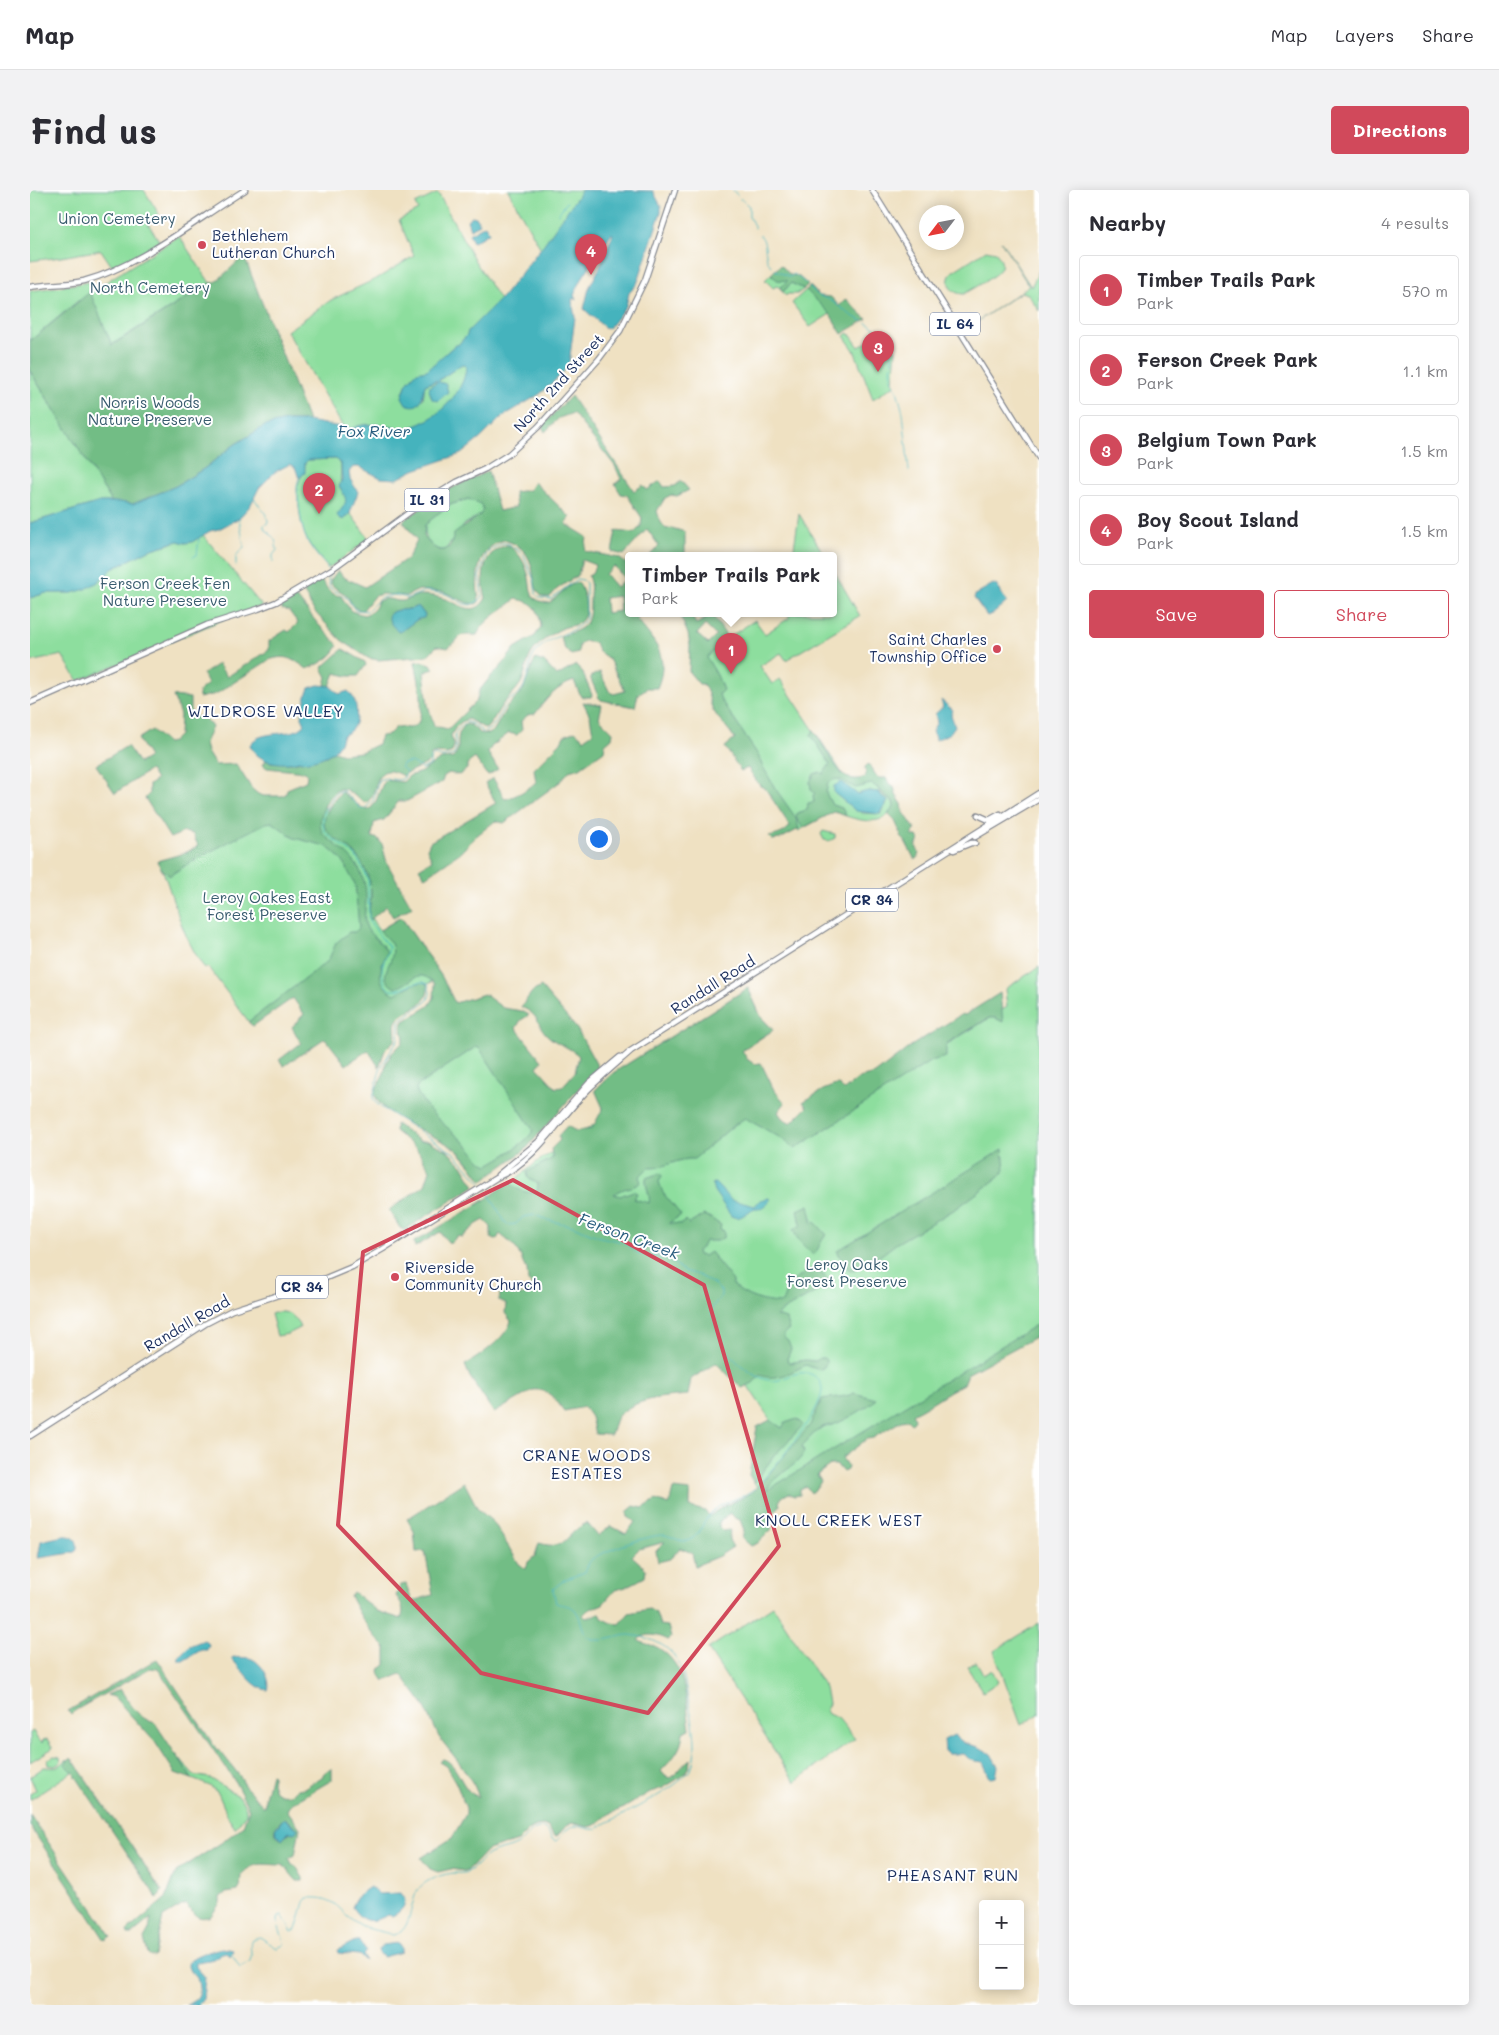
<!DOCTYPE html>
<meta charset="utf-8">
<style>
body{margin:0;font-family:Mali,sans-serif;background:#f2f2f3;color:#2b2b33}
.controls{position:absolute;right:15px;bottom:15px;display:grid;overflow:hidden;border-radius:5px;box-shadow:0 2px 12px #0003}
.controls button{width:45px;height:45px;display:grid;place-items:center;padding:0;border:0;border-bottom:1px solid #e1e1e2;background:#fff;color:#2b2b33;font:25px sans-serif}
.compass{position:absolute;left:889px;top:15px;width:45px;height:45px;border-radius:50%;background:#fff;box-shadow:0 2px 12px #0003;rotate:238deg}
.you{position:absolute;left:568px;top:648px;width:18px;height:18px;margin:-12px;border:4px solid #fff;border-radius:50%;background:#1a73e8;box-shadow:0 0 0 8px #1a73e833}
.badge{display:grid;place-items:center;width:32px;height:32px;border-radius:50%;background:#d1495b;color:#fff;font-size:16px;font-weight:700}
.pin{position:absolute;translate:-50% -41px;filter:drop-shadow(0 1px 2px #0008)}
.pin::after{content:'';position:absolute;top:26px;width:18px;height:15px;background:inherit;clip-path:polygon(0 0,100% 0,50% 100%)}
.popup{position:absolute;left:595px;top:362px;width:212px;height:65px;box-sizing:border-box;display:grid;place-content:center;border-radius:5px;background:#fff;filter:drop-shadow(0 1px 4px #0005);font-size:16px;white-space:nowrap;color:#7c7c81}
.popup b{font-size:19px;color:#2b2b33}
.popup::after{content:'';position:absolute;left:50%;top:100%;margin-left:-10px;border:10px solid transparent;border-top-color:#fff}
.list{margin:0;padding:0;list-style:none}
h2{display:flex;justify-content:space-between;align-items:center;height:65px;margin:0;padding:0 20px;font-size:21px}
h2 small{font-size:16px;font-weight:400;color:#7c7c81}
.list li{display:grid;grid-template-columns:32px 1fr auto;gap:15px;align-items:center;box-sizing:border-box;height:70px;margin:0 10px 10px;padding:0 10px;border:1px solid #e1e1e2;border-radius:5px}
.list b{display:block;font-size:19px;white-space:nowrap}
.list p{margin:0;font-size:16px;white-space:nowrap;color:#7c7c81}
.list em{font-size:16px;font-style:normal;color:#7c7c81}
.actions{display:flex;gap:10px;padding:15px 20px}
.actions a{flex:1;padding:11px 0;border:1px solid #d1495b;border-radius:5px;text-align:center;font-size:18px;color:#d1495b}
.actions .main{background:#d1495b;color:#fff}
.map{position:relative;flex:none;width:1009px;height:1815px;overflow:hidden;border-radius:5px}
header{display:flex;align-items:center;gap:30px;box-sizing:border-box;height:70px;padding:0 25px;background:#fff;border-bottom:1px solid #e1e1e2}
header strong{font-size:24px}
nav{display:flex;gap:28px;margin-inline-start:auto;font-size:18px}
.intro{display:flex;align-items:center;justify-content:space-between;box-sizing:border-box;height:120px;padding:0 30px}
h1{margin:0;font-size:35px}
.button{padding:12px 22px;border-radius:5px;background:#d1495b;color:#fff;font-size:18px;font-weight:700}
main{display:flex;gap:30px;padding:0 30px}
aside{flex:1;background:#fff;border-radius:5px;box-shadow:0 2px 12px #0003}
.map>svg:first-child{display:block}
.green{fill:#8dde9e;stroke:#54867e;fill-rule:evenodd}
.forest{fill:#72bd85;stroke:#467672;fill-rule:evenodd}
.water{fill:#44b3bd;stroke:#30718e}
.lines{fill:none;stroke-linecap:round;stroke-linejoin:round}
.stream{stroke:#44b3bd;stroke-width:1}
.major-casing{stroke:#858890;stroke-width:7}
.major{stroke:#fff;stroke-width:4.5}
.marked{fill:none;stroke:#d1495b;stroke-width:4;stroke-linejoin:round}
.poi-dot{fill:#d1495b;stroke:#fff;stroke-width:2}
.labels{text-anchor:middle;stroke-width:4;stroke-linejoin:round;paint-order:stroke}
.shield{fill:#fff;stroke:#5f6d8e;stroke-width:1}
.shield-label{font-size:14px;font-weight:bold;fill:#1b2f5e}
.park-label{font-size:15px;fill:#385b6e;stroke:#fff}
.poi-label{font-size:15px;fill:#1b2f5e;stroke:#fff;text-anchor:start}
.street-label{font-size:15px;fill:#1b2f5e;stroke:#fff}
.water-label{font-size:16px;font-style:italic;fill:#295d7f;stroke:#fff}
.neighbourhood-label{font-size:16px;letter-spacing:1px;fill:#1b2f5e;stroke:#fff}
</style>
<header>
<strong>Map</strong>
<nav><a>Map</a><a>Layers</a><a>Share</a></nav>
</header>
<div class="intro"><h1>Find us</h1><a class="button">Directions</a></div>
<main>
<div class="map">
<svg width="1009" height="1815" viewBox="0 0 1009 1815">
<rect width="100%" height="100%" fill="#fff"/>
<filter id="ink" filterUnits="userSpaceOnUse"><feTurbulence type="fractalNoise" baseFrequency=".02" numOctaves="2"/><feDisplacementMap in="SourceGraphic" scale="10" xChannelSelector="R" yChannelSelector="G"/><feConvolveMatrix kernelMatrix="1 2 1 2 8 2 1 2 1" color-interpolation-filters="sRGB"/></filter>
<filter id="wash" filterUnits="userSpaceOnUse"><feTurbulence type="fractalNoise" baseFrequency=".0096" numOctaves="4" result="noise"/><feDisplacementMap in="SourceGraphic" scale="20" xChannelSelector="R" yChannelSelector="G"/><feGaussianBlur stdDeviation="1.12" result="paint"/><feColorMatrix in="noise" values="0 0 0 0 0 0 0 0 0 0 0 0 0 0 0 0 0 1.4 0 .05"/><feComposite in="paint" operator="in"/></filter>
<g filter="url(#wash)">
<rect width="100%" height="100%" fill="#efe1c2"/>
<path class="green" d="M0,0H114L129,24L117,32L130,52L83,78L71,60L31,67L0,71Z
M478,0H552L511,59Z
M408,3L445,71L470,110L438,141L437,145L428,155H425L398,180L387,182L377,193L373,203L393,209L395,195L409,190L432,174L436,176C436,204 402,236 375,238C355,239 342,229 321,239L313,237L257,141L301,110L348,88L384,66L369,30L388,20L385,14Z
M149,46L180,93L81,155L49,110L0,151V101L59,92L60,102Z
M971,51L1001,97L1009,81V121L998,104L991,102L935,140L999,96Z
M956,60L966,62C969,66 973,72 971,77C969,85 942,99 934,104C921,104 914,93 922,82Z
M741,84L742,86L757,91L750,98L747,96L743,98L735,90Z
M761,93L774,99L767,104H758L756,106L753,102Z
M776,100L800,124L780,137L762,113Z
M819,143L829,157L851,143L866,160L863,192L865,195L843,209L824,160L814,146Z
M0,181L82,312H70L0,333Z
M305,269L311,274L310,299L316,306V313L309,328L314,330L320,323L339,349L299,378C289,367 277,355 273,339C269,327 269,312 267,300C268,289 275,284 275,273L278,270Z
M438,309L452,314L453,320L450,325L435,334L415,360C400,361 394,348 395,335L417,316Z
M769,324L793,363L794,365H763Z
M173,345L232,416L206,424L48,491L32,465L0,472V408L16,403H42L68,392L82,379L119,360L148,351L155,353L162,352Z
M804,381L830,426L756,470L751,463L730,476L742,494L750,489L820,595L833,596L840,593C850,597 848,602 855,607C859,610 862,610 865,615C857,636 833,632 816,626L811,618L768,641L685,510L660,473L725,430L735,444L759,428V423H804ZM840,601L849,602L851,607L858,611L851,624L832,623L826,604Z
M284,601L298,622V642C314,654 331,665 338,684C346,706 332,723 350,740L371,727L412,787L358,813L322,753L219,832L178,777L175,778L173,776C151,743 146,716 133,681Z
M793,641L805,644V648L799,651L794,650L791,644Z
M1009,777V1135L733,1306L723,1291L755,1252L684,1145L545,1089L481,993L507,972L580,924L565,900L583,883L718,798L731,827L743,840L707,864L763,950L977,817L975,799Z
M433,820L507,941L494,953L449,985L426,959L413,950L352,915Z
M247,1122C259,1121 266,1126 270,1138L258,1144L247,1146L241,1124Z
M743,1416L795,1498L798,1513L796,1520L798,1524L808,1528L825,1549L765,1592L678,1459Z
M1009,1433V1524L991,1535L964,1461Z
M946,1471L953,1485L962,1480L968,1492L953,1502L937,1477Z
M3,1541L8,1550H9L12,1553L13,1550L17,1549L23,1558L0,1572V1543Z
M145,1563L163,1585L180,1588L210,1607L216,1618V1624L205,1638L199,1629L188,1603L180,1596L162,1589Z
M24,1566L30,1567L31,1572L25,1576L18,1575L17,1570Z
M37,1569L38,1570L35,1574L42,1582L0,1610V1604L6,1600L0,1587L14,1577C28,1578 27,1579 37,1569Z"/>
<path class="forest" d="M214,66L278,231H256L235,236L204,255L175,278L146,296L103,314L82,312L0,181V151L60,102L82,155L180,93L186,92Z
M751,75L760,85L768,86L778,95L774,99L761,93L753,102L750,98L757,91L747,90L741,84Z
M780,96L790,106L801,107L809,116L816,109L837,129L812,144L800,124L776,100Z
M541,206L604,301L613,295L617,300L630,291L634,297L645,296L651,291L659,300L647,306L641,305L635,308L627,321L630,331L636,339L642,338L655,342V365H620L629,356L617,339L594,365L582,362L586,341L604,343L611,336L612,328L597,305L591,304L585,294L591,289L585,276L543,223L529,228L515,242L512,236Z
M458,281L469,321L486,317L484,302L499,300L504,292L540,327L536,334L557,347L555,361L589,368L598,375V423H608L607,430C626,453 640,467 627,498H617L608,504L605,517L571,510L569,508L560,487L570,482L579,501L584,504L595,501L579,469L568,461L565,453L554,451L549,455L548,463L541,465L535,459L530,447C556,437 560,438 560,409C560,400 562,395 558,386L562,384L565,375L552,370L548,385L527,399L520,407H513C496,396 514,361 474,350C446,358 445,388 449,412L446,414L437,413L414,402L389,400L376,406L352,404L344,406L333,420H329L322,416C317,400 310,404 301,394L300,391L308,380L313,387L335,397L378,368L387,350L373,331L416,301ZM438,309L451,314L453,320L450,325L424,344L421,355L415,360H409L402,356L394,346L395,335L417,316ZM584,376L595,389L586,397L575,384ZM589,406L590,421L576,423L575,408Z
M477,355C489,361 496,374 499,388C500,393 500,399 502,404C505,411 513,412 519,413C529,406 537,395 548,392C554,401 559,419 553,429C548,436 541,435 533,438C522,443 510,452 503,461C496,471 496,483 491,493C486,501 479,507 473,514C467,522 463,532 456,539L438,529C429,532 425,537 421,546L424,556L422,562C415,566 408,561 401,565L400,571C392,578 381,579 373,586C369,584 362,580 357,581C343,583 348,608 335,613L315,599H309C296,607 285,630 293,644C316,664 336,673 336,709C336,717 333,727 336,736C340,747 353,751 357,763C349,780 345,794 365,804L383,794L394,792L398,796C399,817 378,817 367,830C363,835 367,843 365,850L355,860L349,877L338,860L316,875L295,848L254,876L249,870L271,853L262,837L274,824L263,808L223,836L218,832L298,771L306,753L319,742H325L329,738L325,694L312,670L296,656L264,648L242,632L236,633C203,650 169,666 139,686L136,681L133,682L127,671L155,663L168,656L163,644L154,642L140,648L115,608L119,604V595L126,590L120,580L85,603L66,575L97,556L109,573L119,567L108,549L122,540L137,553L142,552L149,545L150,525L143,506L160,508V520L165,527H174L182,537L175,553L177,562L185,575L206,574L222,599L228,604L234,606H252L256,604L257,599L276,591L277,584L275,582L237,578L233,575L236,570L241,572L262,573L296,566L304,561L313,564L331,562L348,554L351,546L358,545L366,537L380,538L388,534C395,514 389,492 385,472L391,471L401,474L404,479L394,482L398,515L404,536L418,539L447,510L449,501L461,486L470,478L485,458L505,446L511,437C509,419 505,412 486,409C473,420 453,430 447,445H432L418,458L407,456L397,466L348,470L338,468L311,450L284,421L275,405L274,401L291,390C298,399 300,405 311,406L321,421L334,425C340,423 347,419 347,412C355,406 361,410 369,411C378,412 384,404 392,405C398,405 405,406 412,408C428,412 444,430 456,408C450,386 452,362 477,355ZM388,416L395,425L383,432L358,426C364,418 371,421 379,419C382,419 385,417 388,416Z
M265,408L268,409L288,434L308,455C304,467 288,475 277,479C264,469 255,464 239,470L186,504L169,508V501L178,494L173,484L188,474L197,487C211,477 225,470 239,460V451L256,440L259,442L268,433L259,421L252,419L251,415Z
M649,423H660L666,434L676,429L673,423H681L697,447L698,452L680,464L677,468L687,485L693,500L689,504L691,510L728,565L732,575L745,598L766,628L767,623L777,620L778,613L784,612L783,605L785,603L781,600L780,592L784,584L790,582L793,584L800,574L781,545L784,540C791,552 804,576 813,585C819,590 829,590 836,587L835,577L838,574L848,588H856L860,595L864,597L866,605L872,614L873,621L885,639L882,646H887L889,650L886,656L889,663L888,668L885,670L875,651L870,646L871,644L865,631L858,624L864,617L863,611C853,607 851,598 841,594L826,598C815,594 809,584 798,593L796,603L802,615L812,618L816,626L804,622L773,638L766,628L769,639L750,649L742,650L739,647C748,645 755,643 760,636L735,598L730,596L718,578L711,581L695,557L705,549C699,538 689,531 683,520C679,511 679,502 673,494H669L659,482L660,456L658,444ZM675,435L686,446L678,454L667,444Z
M313,459L335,472L336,475L328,486H318L305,483L300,496L295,495L297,487L292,478Z
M505,469L514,472L527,486L546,475L552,481L562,505L561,507H551L544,491C527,496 515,510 505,524L498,525L491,531L492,540L487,545L479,543L461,557L458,563L468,579L459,585L456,584L445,568L437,574V579L429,585L419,583L414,586L412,592L377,611H369L354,630L344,633L342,647L348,649L352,654L357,673L382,717L363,727L356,716L340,730C337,723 341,715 341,707C342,693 336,679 328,667C320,654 299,650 294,635C294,624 303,609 312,602L332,618L338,620C349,614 348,598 356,590L373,592L379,586L391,582L411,569L423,568C434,558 421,548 436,534L441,535L450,543L459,544L464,540L477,517L493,500Z
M553,512L572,515L569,528L583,542L582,548L575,554L574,561L550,578L539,581L531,591L474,633L465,631L445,647L431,662L395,687L389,678L402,670L397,659L400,652L466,613L455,593L463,588L475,609C487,606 497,600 506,592L504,579L531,552L534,546L545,541L554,549L563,543L560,526Z
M371,727L412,787L425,813L454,804L473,818L492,821L499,825L491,830L486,838L512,871L507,877L526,898L532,897L545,882L549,866C540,857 526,854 517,845C505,832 510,825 491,817L502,802L511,797L547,839L569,879L550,897L495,960L452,991C445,982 438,971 430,963C411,945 351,929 344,903L354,883L356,873L362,863L372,853L374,847L371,837L374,831L399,816L404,808L405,794C387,776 384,793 365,798C343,785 367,773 362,756C360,750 353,746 350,740ZM446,857L450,859L503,940C499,952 470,968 458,975C449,972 444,960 436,954C415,934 400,926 386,900L387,896Z
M718,798L731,827L743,840L712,860L717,869L724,874L731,873L744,900L755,913L748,922L752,928L761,933L777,917L773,912L793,900L808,894L814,900L829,888L845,884L881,856L932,824L935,825L970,803L973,832L965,828H959L916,854V867L901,871L765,959C753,947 731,938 715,928L703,936L664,969C647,968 634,979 618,978L609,987L611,992C604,999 592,997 584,1004L590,1006L603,1001L607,1003L604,1009L619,1013C621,1004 615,998 616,988L630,983L632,986L629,992L633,1003L651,1025L639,1033L651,1034L656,1030L659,1034L674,1025C681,1027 685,1032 691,1035L690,1039L694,1041V1047L687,1051H675L673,1056L667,1061L668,1065L674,1066L680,1062C687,1071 695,1081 703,1091V1095C714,1107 736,1113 752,1113L758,1095L780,1079L791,1083L801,1092L798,1095L751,1122L746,1126L756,1129L759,1140L754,1144V1148L758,1151L761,1159L757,1169L759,1173L775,1170L786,1171L790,1168H794L797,1172L794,1177L789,1180L776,1175C761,1182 747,1192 730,1185L723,1193L712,1198L686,1173L661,1189L658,1205C635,1207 605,1208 588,1226C584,1231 583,1239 581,1245L565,1244L561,1227L554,1217L534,1221C526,1210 518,1198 503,1200L464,1223L440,1187L435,1175C449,1167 477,1147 481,1131L475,1123L476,1114L469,1111L470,1103L486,1096L491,1106L502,1095L498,1092L497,1079C492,1074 493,1071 490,1065C486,1056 477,1050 470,1044L467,1049L461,1048V1037L454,1030L447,1034L432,1047L427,1046L421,1053L418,1052L410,1042L385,1057L384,1052L450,1013L476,995L481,993C487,1000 497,1004 507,1002L508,994L498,988L497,982L523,968L521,959L530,950L528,946L537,936L546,941L562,939L573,918L565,900L583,883Z
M366,934L390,951H398L417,960L432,975L445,996L374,1040L370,1038L359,1020L395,995L400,980L386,958L365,941Z
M973,959L975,980L969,987L927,1018L867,1053L842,1072L839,1070L822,1081L817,1078L807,1061Z
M779,1015L782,1029L781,1033L785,1032L797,1045C788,1052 791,1058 783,1065L769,1051L763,1040L771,1035L768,1020Z
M1009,1133V1145L937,1184L933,1194C915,1203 900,1215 882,1224L885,1228L884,1232L881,1234L877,1230L871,1231L843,1248L837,1249L812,1268L818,1277L817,1280L813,1282L807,1275H800L787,1285L791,1291L787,1298L781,1303L776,1296L770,1299V1305L764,1306L759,1303L752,1307L749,1312L750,1316L737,1329L742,1339L728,1353L721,1356L712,1348L714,1340L710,1330L704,1327L700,1323L689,1332V1337L693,1341L700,1340L699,1350L703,1357L689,1366L665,1376L662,1363L650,1358L640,1369L628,1372L626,1361L635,1352L609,1359L602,1366L616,1379L615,1387L596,1397L585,1400L573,1414L558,1420L553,1425L556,1428L570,1423L572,1428L582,1433L590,1434L599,1423L619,1419L626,1423L630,1435L638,1436L641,1448L638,1450C629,1445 616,1442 608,1450C614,1455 623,1454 630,1459C658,1478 655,1508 660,1539L653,1542C652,1560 643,1568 631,1581L635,1586L640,1588C648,1583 653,1574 660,1569L659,1578L654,1585L633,1598L620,1602L594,1618L579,1624L565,1635L559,1637L542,1633L536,1636L527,1646H524L518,1637L513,1635L506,1636L500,1639L488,1651L457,1660L439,1679L434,1681L421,1679L408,1682L400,1679L391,1668L422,1648L436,1624V1618L426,1593L416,1576L409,1572L413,1569C429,1573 431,1603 449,1607L444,1595L431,1575L409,1547L394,1515L371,1484L354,1491L350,1485L349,1480L356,1475V1458C340,1443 330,1426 320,1406L323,1402L347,1421L371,1429C375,1420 372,1413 366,1406L371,1395L376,1394L382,1411L403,1405L395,1361L386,1362L384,1341L377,1329L434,1292L448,1319L464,1333L489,1374L496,1379L498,1372L505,1366L509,1353C539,1362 534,1343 557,1333L568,1346L581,1336L596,1344L605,1332L598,1327L597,1322L604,1316L613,1318L626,1310L639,1315L643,1299L660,1301V1317L675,1321L680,1326C694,1313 713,1310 727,1298L780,1235L792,1209C802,1207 815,1208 824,1203L846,1209C840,1216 814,1231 805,1234C801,1236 797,1235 793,1237C785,1241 778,1250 772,1256L774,1262C768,1278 745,1282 736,1301Z
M767,1229L773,1235L744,1266L724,1293L719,1285L727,1237L740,1230L752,1238L755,1233Z
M127,1469L187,1560L191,1562L212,1589L214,1595L233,1616H235V1607L241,1584L243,1585L242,1593L245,1601L250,1604L260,1605L268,1599L274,1598L292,1587L294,1583L302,1579V1590L261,1614L257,1620L270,1638L265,1665L259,1668L262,1674L266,1676L273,1688V1691H267L253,1675C234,1675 225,1670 211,1685L210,1697L208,1701L196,1703L190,1707V1713L181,1726C167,1731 164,1724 155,1714L133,1727L125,1766L123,1767L118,1764L114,1749L119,1740L121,1728L102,1744H98L97,1741L136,1708L146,1682L191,1653L213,1636L219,1619L204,1590L128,1479L120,1478L46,1520L41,1525L38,1521ZM255,1628L267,1638L265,1643L260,1642L252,1650C239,1640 245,1636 255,1628Z
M90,1499C99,1512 108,1529 125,1533L162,1589L145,1583L125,1552L84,1507L77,1505Z
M41,1567L132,1701L127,1708L43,1582L35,1574Z
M0,1625L81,1746L75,1750L0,1636Z"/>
<path class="water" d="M552,0L623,1L631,16V22L607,94L599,103L596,116L578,139L575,138L554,119L559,98L569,79L583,44H581L554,85L544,105L546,110L543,108L542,111L545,127L539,174L531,185L510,204L472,227L451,248L431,264L384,280L367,289L351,288L329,277H323L319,282L320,289L328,302L320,323L314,330L309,328L307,325C317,312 319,311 309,297L312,289L311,274L305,269L278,270L275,273V283L269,288L265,277L260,274L245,282L229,298L220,316L209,328L189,339L180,341L162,352L155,353L148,351L119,360L82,379L68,392L56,399L42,403H16L0,408V333L70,312H90L103,314L146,296L175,278L204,255L235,236L256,231H278L321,239C342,229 355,239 375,238C401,236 436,203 436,176L432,174L409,190V192L416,194L418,202L408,211L402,209L399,200L400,196L407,192L406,190L395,195C392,206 392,221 376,214L372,207L377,193L387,182L397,180L425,155H428L437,145L438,141L473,106L514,54Z
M442,26L446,27L450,34L440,39L437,30Z
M455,35L459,43L443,52L439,44Z
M963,394L967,396L977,412L963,424L957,426L944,408L946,404Z
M388,416L395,425L394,428L388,429L370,442C363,438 360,433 358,426C364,418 371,421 379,419C382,419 385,417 388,416Z
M288,495L300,496L309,504L318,501C328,509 330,532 320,541C318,543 315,543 313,545C311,549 311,552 308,556C301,567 283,571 271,572L269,571C252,576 227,573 220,555C229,538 266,548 274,535C276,531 271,529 272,524C273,517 276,505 279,498Z
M911,510L923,520L921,525L925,536L920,543L906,550L902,541L907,532L905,524L913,517Z
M811,592L827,604L838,601L849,602L852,607L858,611L850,624L826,621L804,603V596Z
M685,993L701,1010L725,1016L730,1010L739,1008L740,1010C735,1018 732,1018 725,1018C716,1022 711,1031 701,1026L684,1001L682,994Z
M33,1346C43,1345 50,1350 46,1361L42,1363L8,1368L11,1351Z
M174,1450L179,1454L177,1460H171L153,1471H149V1466L159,1456Z
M203,1467C208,1468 213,1467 219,1468C230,1470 242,1489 238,1500C223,1499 212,1478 201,1469Z
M924,1545L934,1553L949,1557L961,1564L968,1576L966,1587L960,1588L953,1572L940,1570L934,1564H918L915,1562L914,1550Z
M254,1628L268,1639L265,1643L259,1642L252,1650L246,1643L245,1639Z
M340,1697L349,1704L370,1703L375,1710C375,1718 369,1723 362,1726L358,1725C342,1733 333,1734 322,1717L328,1705Z
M325,1751H329L336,1761L333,1765L336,1771L329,1765L309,1763L308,1760Z
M368,1753L371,1757V1762C367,1764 361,1764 354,1767L349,1764L348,1759L353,1755Z
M192,1758L203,1760L200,1766L196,1762C190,1763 188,1766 183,1769C178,1771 171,1770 166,1773V1777L175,1787L173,1809L168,1815H157C161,1812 167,1810 169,1804C170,1800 168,1788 165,1785C161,1780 162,1786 159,1779C152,1766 184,1760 192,1758Z"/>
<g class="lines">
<path class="stream" d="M703,0L707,5
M710,9H711
M712,10L719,16V26L725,38
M528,24L537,12
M730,45C739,54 732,67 741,76
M745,80L760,87L764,84L777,94
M780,97C790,110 793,105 803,112C812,118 821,127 833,131
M837,133L846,139L853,150L862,157L861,189L867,200L873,223L879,281
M269,288C265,298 268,306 269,316C272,333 272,346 283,360C288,368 296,374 300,382L298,389L300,398L317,408L325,420L337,421L350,408L364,405L378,408L395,401L416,404L434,414L441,415L451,409L452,403L449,387L456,365L461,359L473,353L479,354L493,364L504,390L506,404L510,408L521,409L547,389L553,390L556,393V429C543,446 519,444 505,463C498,473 499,486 494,496C490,504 482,507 477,513C469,522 466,540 453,542L443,534L437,532C416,545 430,550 424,565L413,567L404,565L400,569V575L392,579L381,572L372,574L371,577L376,581L374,588C366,593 358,585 349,590L343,611L334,619H331L314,601H309L304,605L295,620L293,628V636L295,642L304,650L325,665L333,679L338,690L339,732L345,738L349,745L359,757C358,764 354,768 353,775C351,779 353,787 354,791C361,814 383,785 398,794L400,803L398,810L369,831L368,849L350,879L343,908L346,913L352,918L424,963L452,994
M223,307L237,326L238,333L234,335V338L245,349L247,360L243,365V372
M163,367L167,365L169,348
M206,375V366L214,357L209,328
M201,1763L210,1777L220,1771C223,1763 218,1755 222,1749L230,1747L247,1758L254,1755C254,1744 245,1737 249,1726L252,1725L262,1742L266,1740L274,1712L277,1708C309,1706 306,1721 329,1734C338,1740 352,1741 363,1745C383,1742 379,1711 389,1698C397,1689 413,1684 424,1683C429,1683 434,1684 439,1681C447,1677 451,1668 459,1664C470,1659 482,1659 491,1652C497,1647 501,1639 509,1638C517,1637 519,1643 522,1649L526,1651C532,1647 535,1639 541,1637C548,1634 557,1640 565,1639C585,1628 656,1596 662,1576C669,1555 662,1529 658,1509C654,1486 652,1466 630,1454C622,1449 606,1445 597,1445C587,1446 570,1454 560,1448C551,1442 552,1429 546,1421C541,1414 533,1416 526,1413L523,1399L534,1390L555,1382C557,1377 558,1373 562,1369C573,1361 622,1344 634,1345C643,1346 651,1354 660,1350C672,1344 673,1329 683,1321C695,1310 715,1308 726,1297C742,1281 792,1221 792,1200C792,1193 788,1189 783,1185C771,1179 761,1186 749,1190C732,1195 703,1172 695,1157C689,1147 686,1135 682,1124V1118L691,1106V1101L685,1095L668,1085L654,1081L641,1071L634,1068L609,1064L593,1052L570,1047L543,1036L517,1030L505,1025L493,1027L486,1034L479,1035L475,1032L455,997"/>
</g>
</g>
<g filter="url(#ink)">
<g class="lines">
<g class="major-casing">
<path id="major" d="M842,0L1009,268
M0,97C18,94 37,95 54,91C109,76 166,30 215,0
M0,513L177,435L228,419L246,412L302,379L388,316L427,292L455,279L479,264L508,237L553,187L569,169L590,141L615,90L645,0
M948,625L959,630L970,624
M945,647L1009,609
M924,660L941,653H945
M599,862L1009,603
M468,985L508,952L559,893L590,867
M0,1246L175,1134L202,1120L279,1095L322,1077L353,1059L466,988C503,973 526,934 552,906C567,890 584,876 601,861"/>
</g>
<use href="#major" class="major"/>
</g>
</g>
<path class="marked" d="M483,990L674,1095L749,1356L618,1523L451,1483L308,1335L333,1062Z"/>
<g class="poi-dot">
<circle cx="172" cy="55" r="5"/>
<circle cx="967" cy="459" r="5"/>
<circle cx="365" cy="1087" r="5"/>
</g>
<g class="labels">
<g class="shield">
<rect x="900" y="122.5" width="50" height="23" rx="4"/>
<rect x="374.5" y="298.5" width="45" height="23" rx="4"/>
<rect x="816" y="698.5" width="52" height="23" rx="4"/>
<rect x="246" y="1085.5" width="52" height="23" rx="4"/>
</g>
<g class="shield-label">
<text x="925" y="139">IL 64</text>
<text x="397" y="315">IL 31</text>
<text x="842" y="715">CR 34</text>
<text x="272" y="1102">CR 34</text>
</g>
<g class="park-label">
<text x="87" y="34">Union Cemetery</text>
<text x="120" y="103">North Cemetery</text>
<text x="120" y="218">Norris Woods<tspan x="120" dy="17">Nature Preserve</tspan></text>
<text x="135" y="399">Ferson Creek Fen<tspan x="135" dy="17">Nature Preserve</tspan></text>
<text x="237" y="713">Leroy Oakes East<tspan x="237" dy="17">Forest Preserve</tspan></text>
<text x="817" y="1080">Leroy Oaks<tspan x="817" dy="17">Forest Preserve</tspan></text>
</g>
<g class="poi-label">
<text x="182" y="51">Bethlehem<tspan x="182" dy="17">Lutheran Church</tspan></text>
<text x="957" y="455" text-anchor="end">Saint Charles<tspan x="957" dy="17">Township Office</tspan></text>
<text x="375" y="1083">Riverside<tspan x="375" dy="17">Community Church</tspan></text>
</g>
<g class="street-label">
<text transform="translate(529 193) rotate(-48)" y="5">North 2nd Street</text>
<text transform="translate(683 795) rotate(-32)" y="5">Randall Road</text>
<text transform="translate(157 1134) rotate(-30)" y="5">Randall Road</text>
</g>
<g class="water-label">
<text x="344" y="247">Fox River</text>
<text transform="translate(599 1046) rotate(20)" y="6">Ferson Creek</text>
</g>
<g class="neighbourhood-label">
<text x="236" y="527">WILDROSE VALLEY</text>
<text x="557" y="1271">CRANE WOODS<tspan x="557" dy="18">ESTATES</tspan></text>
<text x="809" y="1336">KNOLL CREEK WEST</text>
<text x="923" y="1691">PHEASANT RUN</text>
</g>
</g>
</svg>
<div class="controls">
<button>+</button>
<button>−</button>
</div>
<svg class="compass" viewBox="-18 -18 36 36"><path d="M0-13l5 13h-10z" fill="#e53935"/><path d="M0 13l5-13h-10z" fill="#7c7c81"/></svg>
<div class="you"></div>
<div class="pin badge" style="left:701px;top:484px">1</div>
<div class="popup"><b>Timber Trails Park</b>Park</div>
<div class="pin badge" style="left:289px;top:324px">2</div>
<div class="pin badge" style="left:848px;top:182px">3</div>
<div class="pin badge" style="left:561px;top:85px">4</div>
</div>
<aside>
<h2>Nearby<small>4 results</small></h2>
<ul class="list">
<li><span class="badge">1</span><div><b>Timber Trails Park</b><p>Park</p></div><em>570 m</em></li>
<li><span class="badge">2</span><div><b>Ferson Creek Park</b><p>Park</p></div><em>1.1 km</em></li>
<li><span class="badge">3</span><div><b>Belgium Town Park</b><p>Park</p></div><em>1.5 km</em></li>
<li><span class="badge">4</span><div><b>Boy Scout Island</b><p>Park</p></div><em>1.5 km</em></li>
</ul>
<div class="actions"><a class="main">Save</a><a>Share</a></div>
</aside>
</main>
